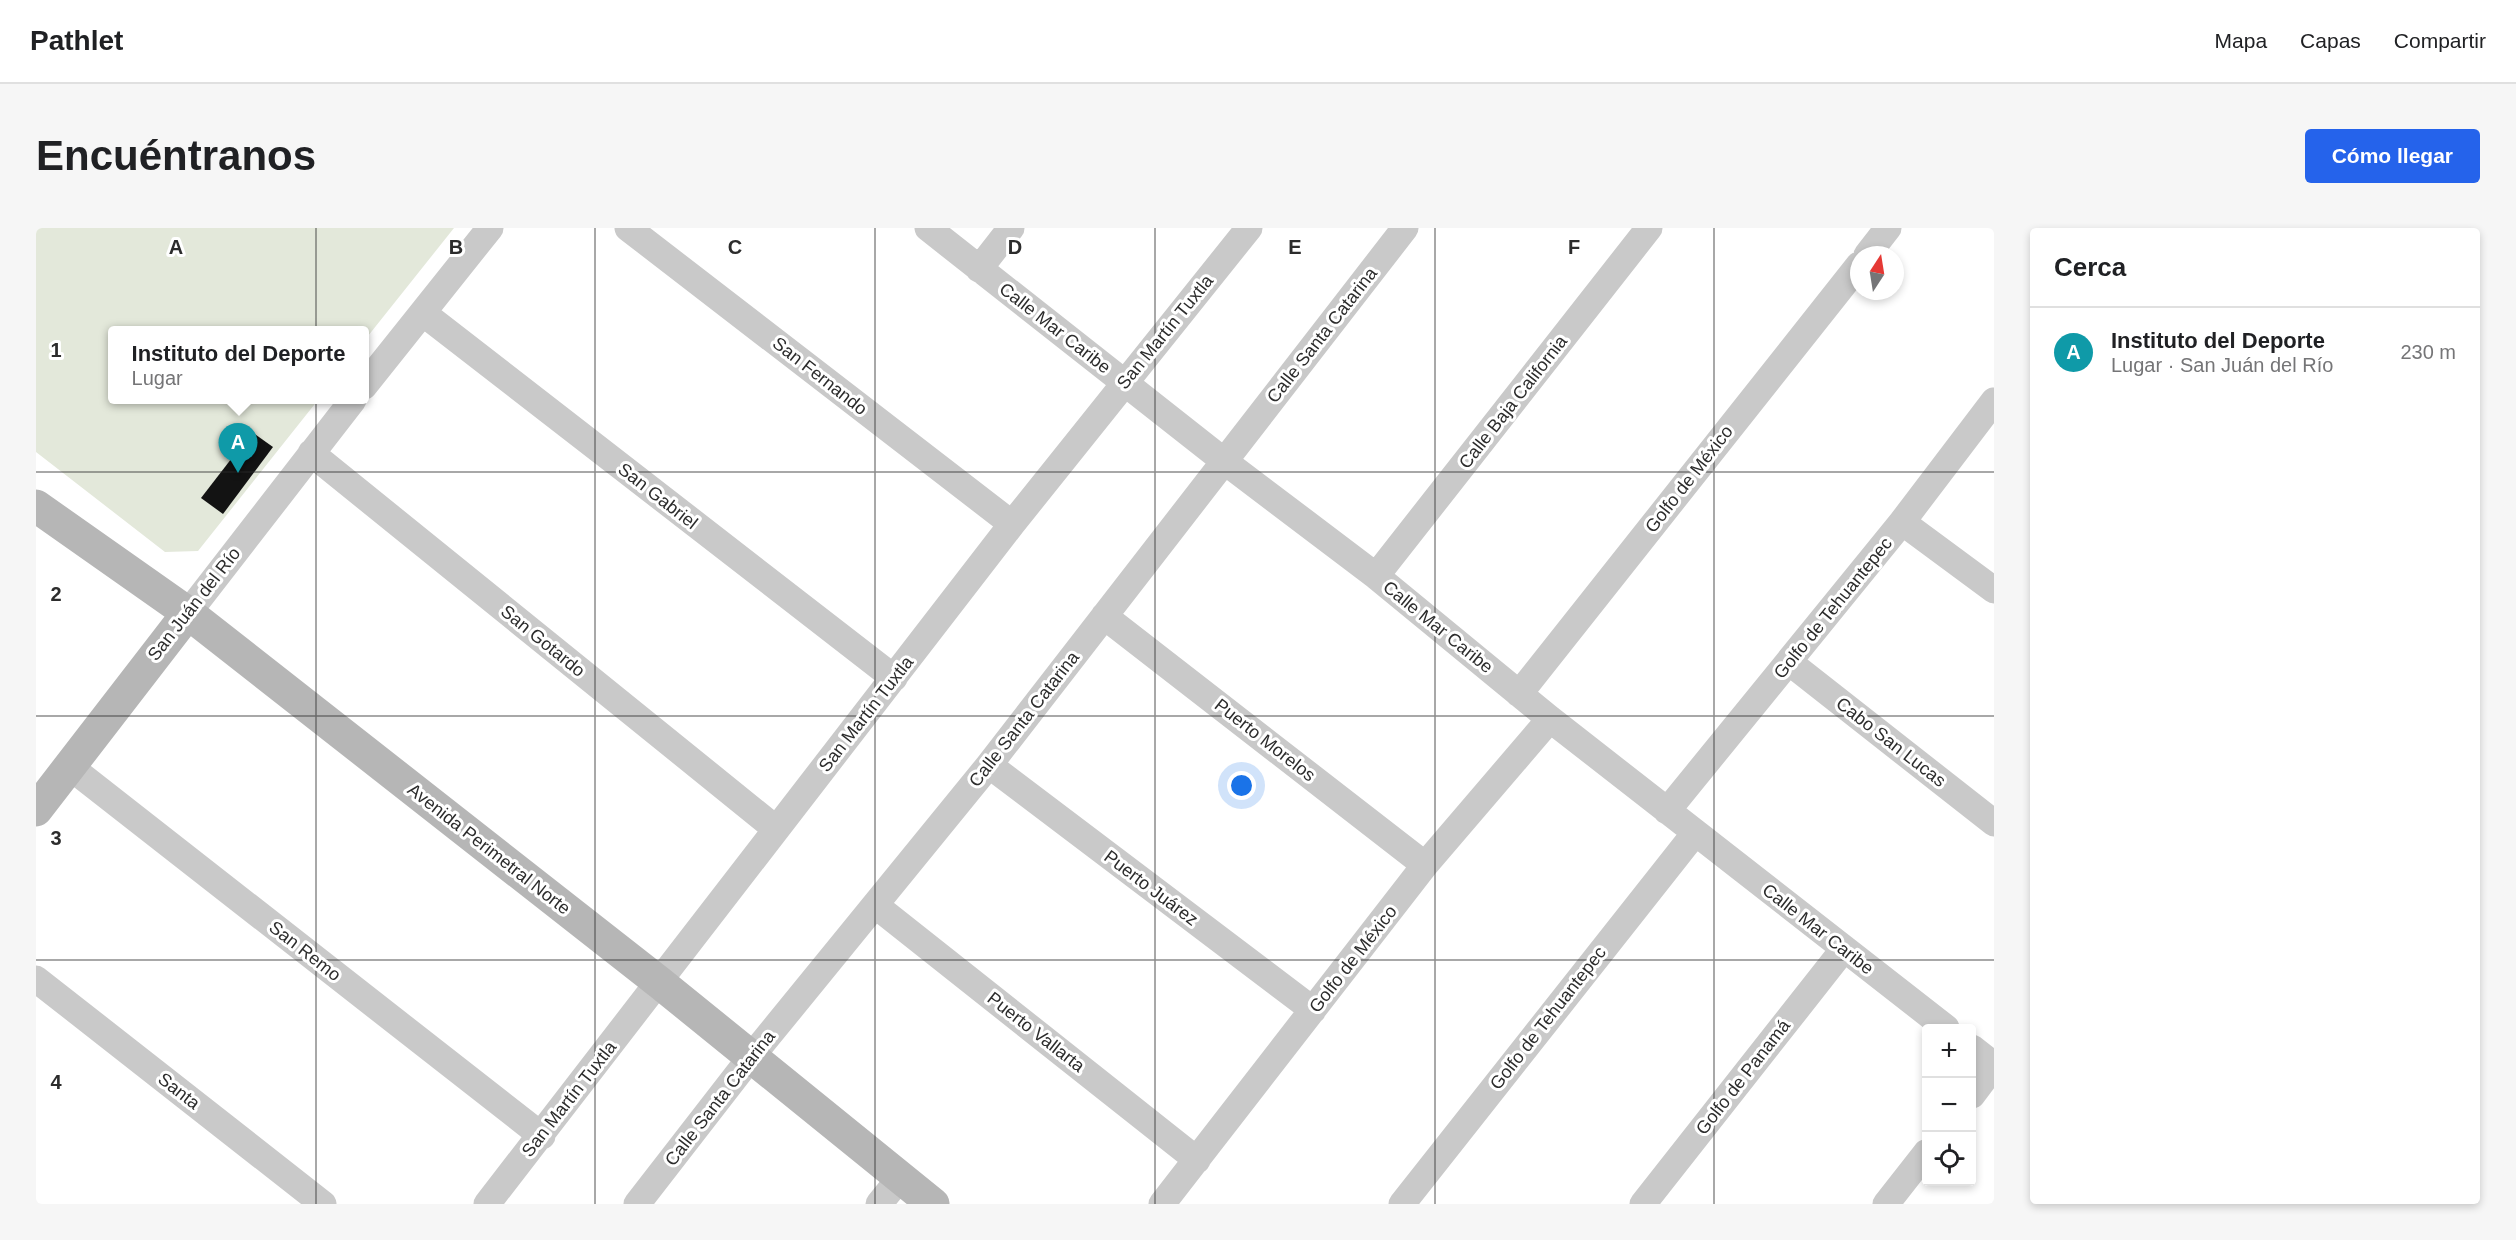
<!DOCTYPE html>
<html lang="es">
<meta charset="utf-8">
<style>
body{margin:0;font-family:Arial,sans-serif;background:#f6f6f6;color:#202124}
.controls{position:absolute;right:18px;bottom:18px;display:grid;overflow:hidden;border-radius:6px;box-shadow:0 3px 9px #0003}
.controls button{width:54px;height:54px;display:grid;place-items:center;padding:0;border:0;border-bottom:2px solid #e0e0e0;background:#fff;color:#202124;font:30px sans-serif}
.compass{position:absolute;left:1814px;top:18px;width:54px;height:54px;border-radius:50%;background:#fff;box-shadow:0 3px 9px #0003;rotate:12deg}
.you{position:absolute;left:1206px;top:558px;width:21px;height:21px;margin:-15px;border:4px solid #fff;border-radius:50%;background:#1a73e8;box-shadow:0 0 0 9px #1a73e833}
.badge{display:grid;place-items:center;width:39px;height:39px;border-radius:50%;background:#2563eb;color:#fff;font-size:20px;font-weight:700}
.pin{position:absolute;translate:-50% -50px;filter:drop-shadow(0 2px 3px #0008)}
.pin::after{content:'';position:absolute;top:32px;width:21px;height:18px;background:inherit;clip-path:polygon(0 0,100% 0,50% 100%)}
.popup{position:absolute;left:72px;top:98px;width:261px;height:78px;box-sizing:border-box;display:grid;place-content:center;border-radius:6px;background:#fff;filter:drop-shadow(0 2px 4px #0005);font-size:20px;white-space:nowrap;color:#757577}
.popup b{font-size:22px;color:#202124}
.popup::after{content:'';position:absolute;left:50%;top:100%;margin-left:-12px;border:12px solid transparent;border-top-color:#fff}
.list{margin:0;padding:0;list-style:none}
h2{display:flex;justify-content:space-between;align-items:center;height:78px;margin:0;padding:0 24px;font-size:26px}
h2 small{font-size:20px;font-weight:400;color:#757577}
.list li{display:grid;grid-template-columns:39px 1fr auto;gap:18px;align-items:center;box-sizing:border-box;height:90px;padding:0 24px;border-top:2px solid #e0e0e0}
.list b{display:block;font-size:22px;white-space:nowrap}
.list p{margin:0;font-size:20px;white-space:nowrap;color:#757577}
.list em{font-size:20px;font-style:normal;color:#757577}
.icon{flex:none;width:33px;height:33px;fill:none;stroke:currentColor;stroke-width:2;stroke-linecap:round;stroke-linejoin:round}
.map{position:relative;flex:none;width:1958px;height:976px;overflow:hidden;border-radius:6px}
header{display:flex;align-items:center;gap:36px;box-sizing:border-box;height:84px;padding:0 30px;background:#fff;border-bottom:2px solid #e0e0e0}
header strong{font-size:28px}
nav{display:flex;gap:33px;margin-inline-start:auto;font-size:21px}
.intro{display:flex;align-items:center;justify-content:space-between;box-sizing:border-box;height:144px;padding:0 36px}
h1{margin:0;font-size:42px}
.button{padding:15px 27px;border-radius:6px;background:#2563eb;color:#fff;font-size:21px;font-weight:700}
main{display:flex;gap:36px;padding:0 36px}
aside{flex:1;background:#fff;border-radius:6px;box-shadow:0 3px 9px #0003}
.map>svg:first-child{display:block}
.green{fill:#e3e8da}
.building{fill:#131313}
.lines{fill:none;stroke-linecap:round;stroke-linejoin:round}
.street{stroke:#c9c9c9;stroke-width:27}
.secondary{stroke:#b6b6b6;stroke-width:33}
.grid{fill:none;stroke:#2c2c2c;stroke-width:1.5;stroke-opacity:0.55}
.labels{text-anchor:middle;stroke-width:6;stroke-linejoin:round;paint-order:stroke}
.street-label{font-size:18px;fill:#2c2c2c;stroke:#fff}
.grid-label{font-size:20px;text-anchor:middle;font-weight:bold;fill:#2c2c2c;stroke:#fff;stroke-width:6;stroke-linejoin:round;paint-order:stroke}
</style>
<header>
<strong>Pathlet</strong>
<nav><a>Mapa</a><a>Capas</a><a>Compartir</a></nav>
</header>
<div class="intro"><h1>Encuéntranos</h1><a class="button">Cómo llegar</a></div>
<main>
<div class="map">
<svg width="1958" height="976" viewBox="0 0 1958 976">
<rect width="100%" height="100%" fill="#fff"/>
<path class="green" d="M0,0H418L328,113V103H76V172H282L162,323L129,324L0,224Z"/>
<path class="building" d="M216,204L237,219L187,286L165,270Z"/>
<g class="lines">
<path class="street" d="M592,0L976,296
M892,0L1188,233L1340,348L1514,491L1910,800
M1831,27L1852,0
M943,41L975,0
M387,85L858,450
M328,158L454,0
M275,225L740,601
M1866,294L1958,362
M1340,348L1613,0
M152,385L317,172
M1068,388L1389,637
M1753,434L1958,595
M1483,466L1823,37
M953,537L1277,782
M33,538L506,908
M1631,583L1866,294L1958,173
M839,677L1161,932
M0,751L287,976
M1936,820L1958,837
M1936,867L1958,838
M451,976L976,296L1213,0
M601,976L715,829L953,537L1369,0
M843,976L864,950
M1126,976L1389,637L1514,491
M1366,976L1659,605
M1607,976L1807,722
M1850,976L1890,925"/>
<path class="secondary" d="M0,278L152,385L624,755L897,976
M0,582L152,385"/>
</g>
<path class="grid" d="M280,0V976M559,0V976M839,0V976M1119,0V976M1399,0V976M1678,0V976M0,244H1958M0,488H1958M0,732H1958"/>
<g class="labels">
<g class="street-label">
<text transform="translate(1019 100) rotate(38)" y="6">Calle Mar Caribe</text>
<text transform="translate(1129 104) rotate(-51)" y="6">San Martín Tuxtla</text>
<text transform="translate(1286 107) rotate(-52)" y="6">Calle Santa Catarina</text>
<text transform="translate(784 148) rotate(38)" y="6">San Fernando</text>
<text transform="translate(1477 174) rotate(-52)" y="6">Calle Baja California</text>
<text transform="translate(1653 251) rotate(-52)" y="6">Golfo de México</text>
<text transform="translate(622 268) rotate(38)" y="6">San Gabriel</text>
<text transform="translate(158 376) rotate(-52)" y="6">San Juán del Río</text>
<text transform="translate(1797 380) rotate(-51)" y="6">Golfo de Tehuantepec</text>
<text transform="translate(1402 399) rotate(39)" y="6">Calle Mar Caribe</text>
<text transform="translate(507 413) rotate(39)" y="6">San Gotardo</text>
<text transform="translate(830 486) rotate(-52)" y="6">San Martín Tuxtla</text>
<text transform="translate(988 491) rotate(-52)" y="6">Calle Santa Catarina</text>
<text transform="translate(1229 512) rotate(38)" y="6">Puerto Morelos</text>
<text transform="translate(1855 514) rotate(38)" y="6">Cabo San Lucas</text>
<text transform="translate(453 621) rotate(38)" y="6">Avenida Perimetral Norte</text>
<text transform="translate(1115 660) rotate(37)" y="6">Puerto Juárez</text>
<text transform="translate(1782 701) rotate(38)" y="6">Calle Mar Caribe</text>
<text transform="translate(269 723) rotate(38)" y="6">San Remo</text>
<text transform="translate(1317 731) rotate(-52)" y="6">Golfo de México</text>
<text transform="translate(1512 790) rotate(-52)" y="6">Golfo de Tehuantepec</text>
<text transform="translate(1000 804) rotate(38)" y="6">Puerto Vallarta</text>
<text transform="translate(1707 849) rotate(-52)" y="6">Golfo de Panamá</text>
<text transform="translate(143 863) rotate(38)" y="6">Santa</text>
<text transform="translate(684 870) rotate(-52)" y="6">Calle Santa Catarina</text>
<text transform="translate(533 871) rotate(-52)" y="6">San Martín Tuxtla</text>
</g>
</g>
<g class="grid-label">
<text x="140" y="26">A</text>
<text x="420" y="26">B</text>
<text x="699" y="26">C</text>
<text x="979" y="26">D</text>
<text x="1259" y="26">E</text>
<text x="1538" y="26">F</text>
<text x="20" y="129">1</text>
<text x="20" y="373">2</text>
<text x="20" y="617">3</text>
<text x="20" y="861">4</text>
</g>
</svg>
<div class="controls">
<button>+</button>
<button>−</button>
<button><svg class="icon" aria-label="locate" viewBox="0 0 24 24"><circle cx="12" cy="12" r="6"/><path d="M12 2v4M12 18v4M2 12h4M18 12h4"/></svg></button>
</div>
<svg class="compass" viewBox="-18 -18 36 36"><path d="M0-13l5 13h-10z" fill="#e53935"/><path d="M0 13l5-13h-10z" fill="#757577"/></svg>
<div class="you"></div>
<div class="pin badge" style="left:202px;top:245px;background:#0f9aa8">A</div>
<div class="popup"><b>Instituto del Deporte</b>Lugar</div>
</div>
<aside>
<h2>Cerca<small></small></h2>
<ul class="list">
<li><span class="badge" style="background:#0f9aa8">A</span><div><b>Instituto del Deporte</b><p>Lugar · San Juán del Río</p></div><em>230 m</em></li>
</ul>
</aside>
</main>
